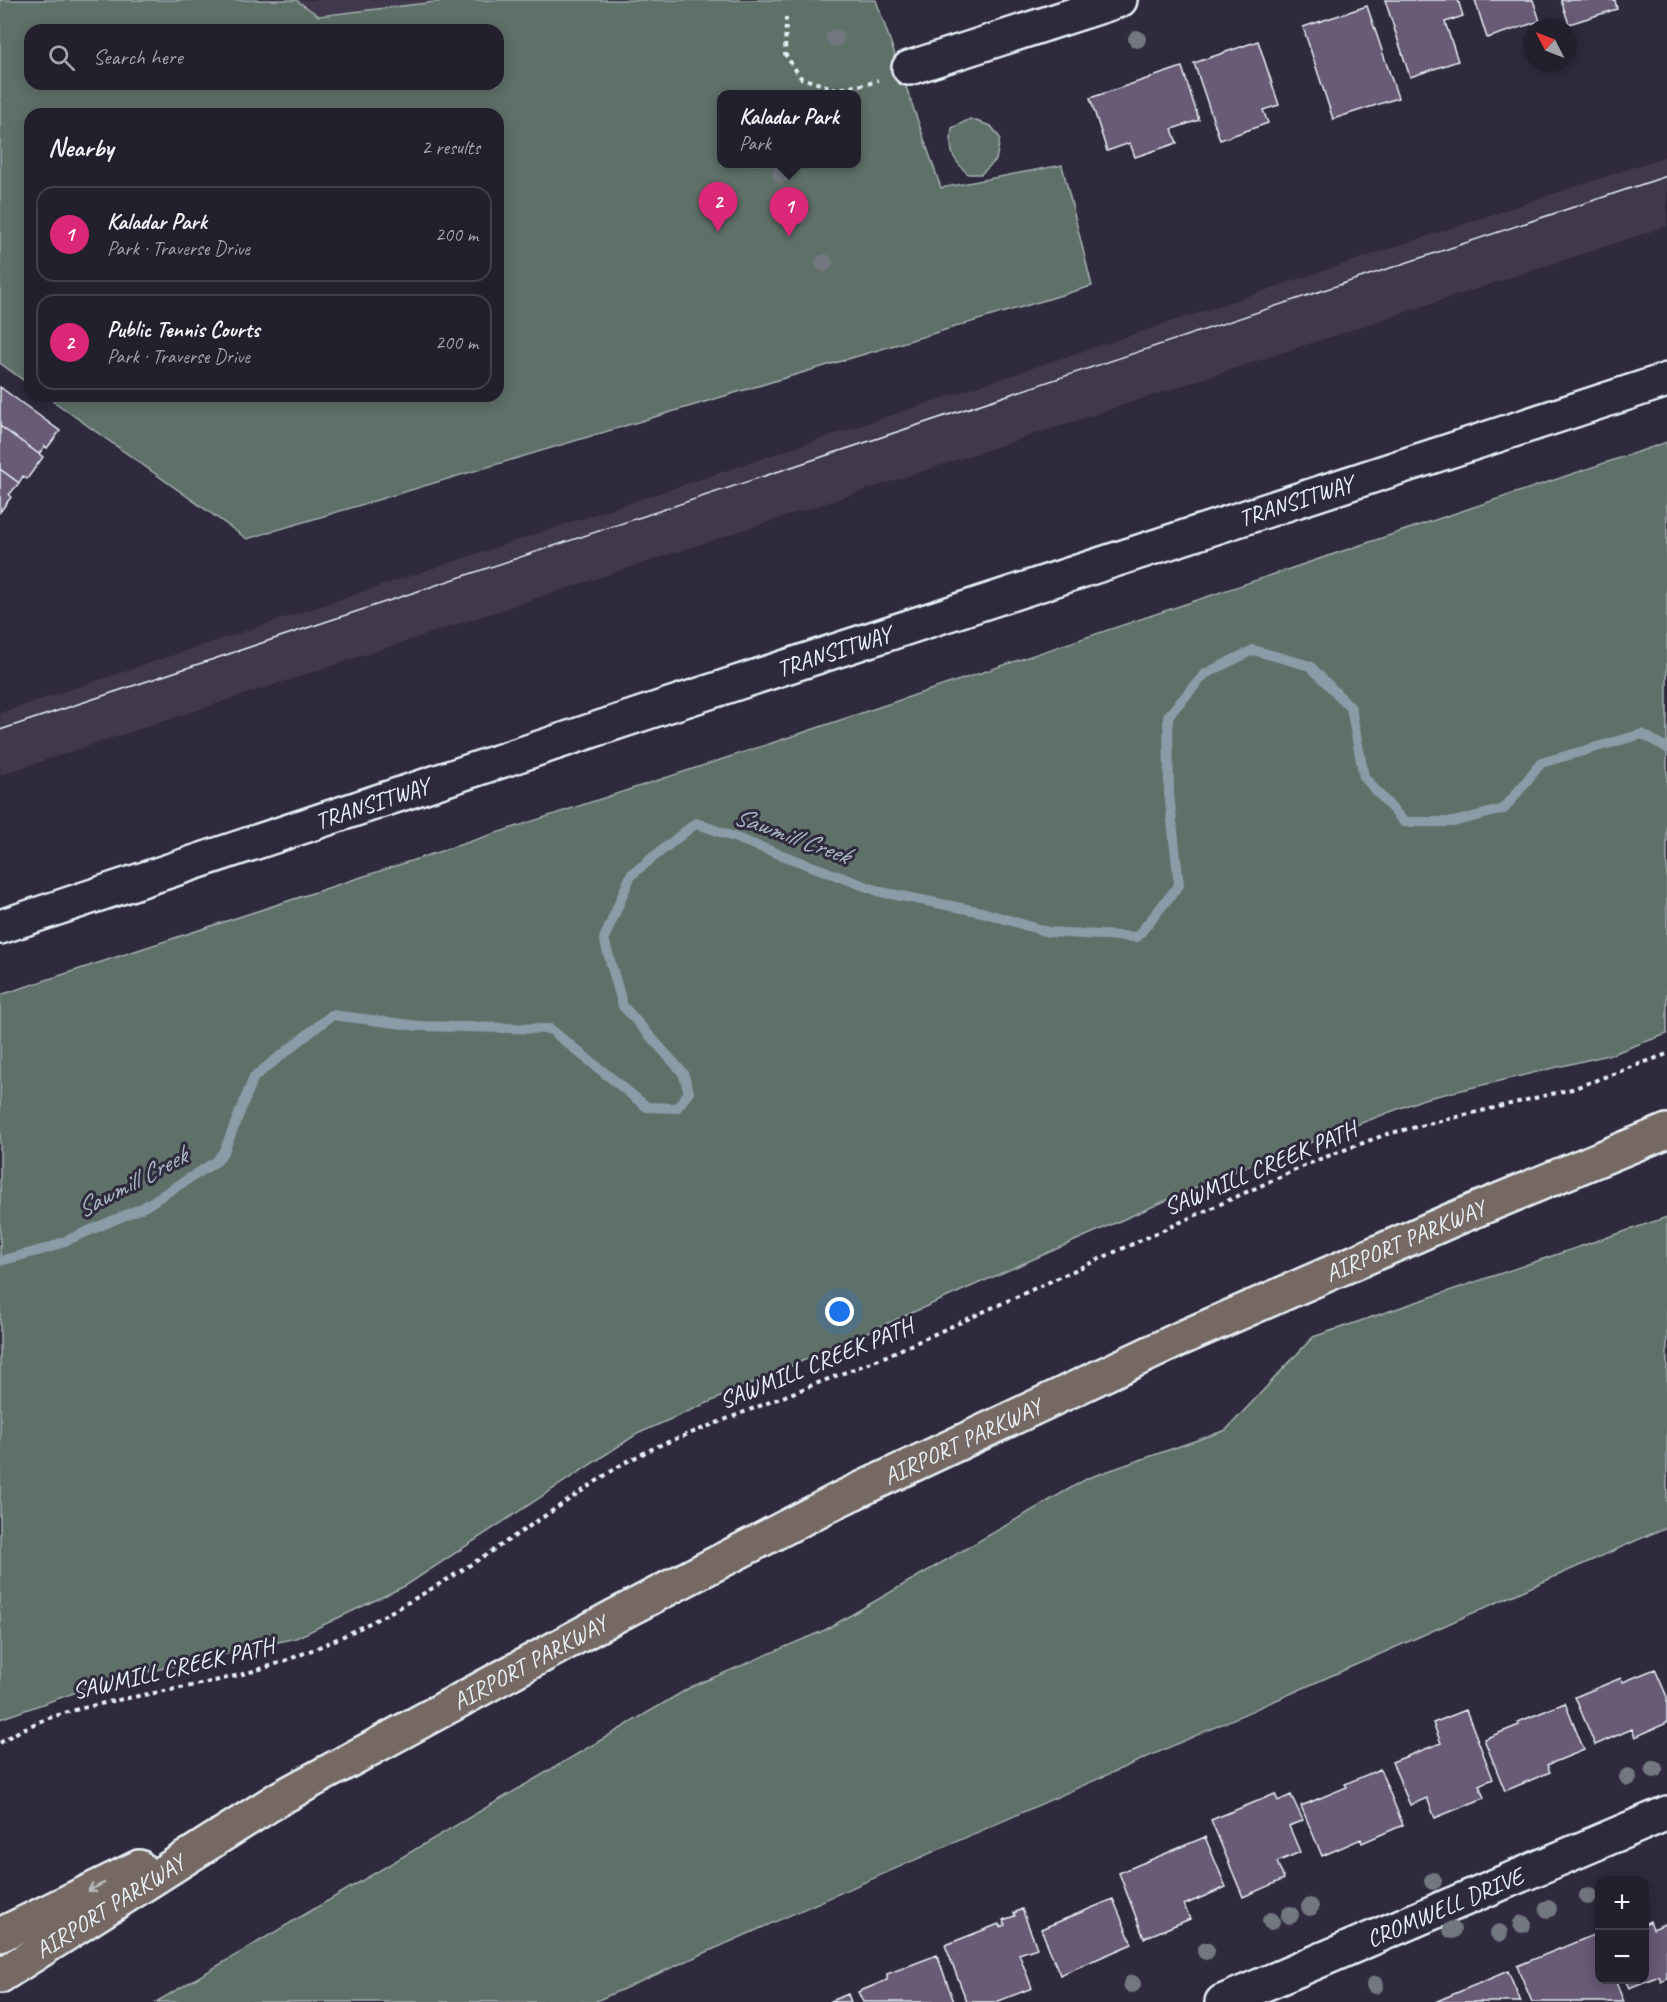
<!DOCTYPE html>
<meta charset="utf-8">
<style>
body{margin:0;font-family:Caveat,sans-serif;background:#2b2836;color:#f1f3f6}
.controls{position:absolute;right:18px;bottom:18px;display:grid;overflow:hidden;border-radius:12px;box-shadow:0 3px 15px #0003}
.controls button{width:54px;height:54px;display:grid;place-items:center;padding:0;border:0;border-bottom:2px solid #403e4a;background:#23202e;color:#f1f3f6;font:30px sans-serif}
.compass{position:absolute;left:1523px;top:18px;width:54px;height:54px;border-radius:50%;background:#23202e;box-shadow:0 3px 15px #0003;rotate:312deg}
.you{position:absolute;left:840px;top:1312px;width:21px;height:21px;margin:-15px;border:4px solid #fff;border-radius:50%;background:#1a73e8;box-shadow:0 0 0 9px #1a73e833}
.badge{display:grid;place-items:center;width:39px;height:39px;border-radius:50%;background:#db2777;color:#fff;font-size:20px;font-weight:700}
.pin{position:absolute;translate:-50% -50px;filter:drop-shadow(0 2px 3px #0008)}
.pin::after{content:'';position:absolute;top:32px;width:21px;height:18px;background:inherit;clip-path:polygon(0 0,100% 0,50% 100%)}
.popup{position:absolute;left:717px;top:90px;width:144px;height:78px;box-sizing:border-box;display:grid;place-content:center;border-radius:12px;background:#23202e;filter:drop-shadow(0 2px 4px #0005);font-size:20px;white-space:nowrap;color:#a3a3aa}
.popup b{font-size:22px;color:#f1f3f6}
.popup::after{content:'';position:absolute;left:50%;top:100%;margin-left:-12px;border:12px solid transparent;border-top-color:#23202e}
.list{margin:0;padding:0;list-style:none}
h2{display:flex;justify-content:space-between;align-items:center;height:78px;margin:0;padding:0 24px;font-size:26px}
h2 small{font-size:20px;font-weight:400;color:#a3a3aa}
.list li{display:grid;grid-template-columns:39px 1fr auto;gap:18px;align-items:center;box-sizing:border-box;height:96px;margin:0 12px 12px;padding:0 12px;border:2px solid #403e4a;border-radius:18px}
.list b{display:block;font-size:22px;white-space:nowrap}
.list p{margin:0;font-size:20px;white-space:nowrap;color:#a3a3aa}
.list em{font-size:20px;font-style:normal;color:#a3a3aa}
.icon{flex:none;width:33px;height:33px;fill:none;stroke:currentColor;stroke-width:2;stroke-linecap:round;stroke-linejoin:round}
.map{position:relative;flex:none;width:1667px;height:2002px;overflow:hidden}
.search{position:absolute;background:#23202e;box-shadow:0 3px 15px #0003;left:24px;top:24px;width:480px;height:66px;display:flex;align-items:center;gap:15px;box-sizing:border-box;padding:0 21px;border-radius:18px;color:#a3a3aa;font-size:22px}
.panel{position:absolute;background:#23202e;box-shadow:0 3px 15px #0003;left:24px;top:108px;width:480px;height:294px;border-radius:18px}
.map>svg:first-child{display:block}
.built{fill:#40384e}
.green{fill:#5e6f67;stroke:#a3b0b0;stroke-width:1.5;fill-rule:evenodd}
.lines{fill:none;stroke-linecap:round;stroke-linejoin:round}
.stream{stroke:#899ca8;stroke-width:10}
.building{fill:#695a76;stroke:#e8f1f8;stroke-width:1.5}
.minor-casing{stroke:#e8f1f8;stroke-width:38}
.highway-casing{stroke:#e8f1f8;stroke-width:38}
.path{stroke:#e8f1f8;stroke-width:4;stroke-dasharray:4.5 4.5;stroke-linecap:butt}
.minor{stroke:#2f2a3d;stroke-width:33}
.highway{stroke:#766964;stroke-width:33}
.tram{stroke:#e8f1f8;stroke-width:1.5}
.tree{fill:#737780}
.oneway{stroke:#babbbd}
.labels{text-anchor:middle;stroke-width:6;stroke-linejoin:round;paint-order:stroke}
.street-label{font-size:24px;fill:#e8f1f8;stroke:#2f2a3d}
.water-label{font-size:26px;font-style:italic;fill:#a9b8c3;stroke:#2f2a3d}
</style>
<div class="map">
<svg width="1667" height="2002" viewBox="0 0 1667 2002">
<rect width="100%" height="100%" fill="#2f2a3d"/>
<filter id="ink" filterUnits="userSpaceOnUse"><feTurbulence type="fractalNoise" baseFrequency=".0167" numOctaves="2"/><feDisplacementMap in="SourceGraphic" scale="12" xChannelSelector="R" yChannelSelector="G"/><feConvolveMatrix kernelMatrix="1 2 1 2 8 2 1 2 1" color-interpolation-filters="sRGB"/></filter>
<g filter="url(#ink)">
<path class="built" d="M296,0H452L318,16Z
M1667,156V226L0,775V713Z"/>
<path class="green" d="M0,0H296L319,16L452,0H876L941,188L1062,165L1092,286L247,539L46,396H498V114H30V385L0,363ZM30,30H498V84H30ZM722,94H856V164H722Z
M970,119L991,126L1000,138L996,160L981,174H968C951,158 949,151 952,128Z
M1667,442V1034L1612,1054L1424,1099L1215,1179L637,1434L405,1586L296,1638L108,1681L0,1719V995L775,742Z
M1667,1217V1527L594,2002H156L691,1687L825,1630L1088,1478L1226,1430L1313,1337Z"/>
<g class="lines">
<path class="stream" d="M0,1261L49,1248L144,1207L217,1161L225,1149L254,1077L332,1015L419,1026L550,1029L647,1107L677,1108L689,1092L683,1073L623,1006L604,939L631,875L696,823L881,892L982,912L1048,932L1137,937L1179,885L1169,793L1168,716L1205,674L1253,650L1310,666L1351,708L1364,777L1404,822H1453L1504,809L1541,763L1642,734L1667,748"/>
</g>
<path class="building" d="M1385,0H1458L1463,16L1445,22L1458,61L1410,77Z
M1475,0H1533L1540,21L1487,38Z
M1561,0H1615L1617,9L1569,24Z
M1367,6L1398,98L1333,119L1303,27Z
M1258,41L1279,105L1263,110L1268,123L1220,140L1194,63Z
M1182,67L1199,120L1172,129L1177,143L1135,157L1130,143L1107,151L1090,98Z
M0,387L60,431L47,448L45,446L39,454L0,426Z
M0,426L43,457L27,479L23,476L19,483L0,469Z
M0,469L19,483L9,495L11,497L0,512Z
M1655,1669L1667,1697V1723L1635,1737L1632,1729L1595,1745L1575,1697L1621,1678L1623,1682Z
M1565,1703L1584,1750L1547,1765L1550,1772L1505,1791L1484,1739L1519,1725L1518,1722Z
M1466,1710L1493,1779L1479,1785L1484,1798L1435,1818L1427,1798L1410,1805L1392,1762L1441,1743L1433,1723Z
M1380,1769L1403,1825L1362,1843L1361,1839L1322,1856L1301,1806L1347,1787L1345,1784Z
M1275,1794L1278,1801L1291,1795L1303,1820L1289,1826L1300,1852L1277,1862L1284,1879L1243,1897L1211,1820Z
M1205,1837L1226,1887L1184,1905L1190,1919L1144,1938L1119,1873Z
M1113,1899L1132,1944L1060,1975L1041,1929Z
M1022,1909L1037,1948L1019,1954L1032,1988L996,2002H967L945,1945L999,1924L1001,1927L1005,1925L1003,1920L1015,1916L1014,1913Z
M1650,1921L1653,1929L1667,1923V1978L1661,1981L1659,1976L1629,1988L1625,1980H1644V1924Z
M1596,1934L1600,1941V1980H1615L1624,2002H1532L1517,1966Z
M937,1955L954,2002H863L858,1992L887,1980V1974Z
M1508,1971L1521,2002H1435Z
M848,1994L851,2002H828Z"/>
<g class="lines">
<g class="minor-casing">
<g id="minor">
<path d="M909,68L1120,0"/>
<path id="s1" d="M0,927L666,706L1667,380"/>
<path id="s2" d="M1222,2002L1667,1813"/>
</g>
</g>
<g class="highway-casing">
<g id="highway">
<path d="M0,1935L139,1867"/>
<path id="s3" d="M0,1976L280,1798L615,1616L840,1499L1184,1337L1454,1219L1667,1131"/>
</g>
</g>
<path class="path" d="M786,17L785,54L801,78L836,89L868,84L878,80
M0,1743C37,1717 80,1708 123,1699C178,1688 234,1680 287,1660C411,1613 514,1535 624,1463L658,1446L884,1357L1315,1161L1387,1134L1572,1089L1667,1054"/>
<use href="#minor" class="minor"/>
<use href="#highway" class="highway"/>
<path class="tram" d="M0,730L1667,176"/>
</g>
<g class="tree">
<circle cx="835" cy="38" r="9"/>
<circle cx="1137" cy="39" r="9"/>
<circle cx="781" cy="174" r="9"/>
<circle cx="800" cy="215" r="9"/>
<circle cx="824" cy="263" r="9"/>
<circle cx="1654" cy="1769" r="9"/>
<circle cx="1628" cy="1777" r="9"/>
<circle cx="1433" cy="1881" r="9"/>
<circle cx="1588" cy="1896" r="9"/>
<circle cx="1310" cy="1907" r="9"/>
<circle cx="1548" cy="1909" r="9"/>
<circle cx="1290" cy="1915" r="9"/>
<circle cx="1271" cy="1921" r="9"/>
<circle cx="1522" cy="1924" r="9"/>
<circle cx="1452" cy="1930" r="9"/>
<circle cx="1499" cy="1933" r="9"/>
<circle cx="1206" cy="1951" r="9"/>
<circle cx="1132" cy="1984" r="9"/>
<circle cx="1375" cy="1985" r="9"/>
</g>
<defs><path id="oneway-shaft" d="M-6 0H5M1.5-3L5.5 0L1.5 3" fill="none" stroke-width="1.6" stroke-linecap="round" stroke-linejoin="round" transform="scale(1.5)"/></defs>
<use class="oneway" href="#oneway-shaft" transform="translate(96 1887) rotate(154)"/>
</g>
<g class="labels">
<g class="street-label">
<text dy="8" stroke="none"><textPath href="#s1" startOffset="1364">TRANSITWAY</textPath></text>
<text dy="8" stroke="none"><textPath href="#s1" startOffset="878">TRANSITWAY</textPath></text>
<text dy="8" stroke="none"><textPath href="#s1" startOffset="392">TRANSITWAY</textPath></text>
<text transform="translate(1260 1168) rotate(-23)" y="8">SAWMILL CREEK PATH</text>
<text dy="8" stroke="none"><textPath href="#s3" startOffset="1588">AIRPORT PARKWAY</textPath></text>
<text transform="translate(816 1363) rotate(-22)" y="8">SAWMILL CREEK PATH</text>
<text dy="8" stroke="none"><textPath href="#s3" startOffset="1102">AIRPORT PARKWAY</textPath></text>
<text dy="8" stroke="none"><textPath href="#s3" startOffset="616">AIRPORT PARKWAY</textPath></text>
<text transform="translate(173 1668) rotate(-13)" y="8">SAWMILL CREEK PATH</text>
<text dy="8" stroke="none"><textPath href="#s3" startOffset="130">AIRPORT PARKWAY</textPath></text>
<text dy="8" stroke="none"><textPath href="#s2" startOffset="242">CROMWELL DRIVE</textPath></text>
</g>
<g class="water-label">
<text transform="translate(792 835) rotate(20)" y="9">Sawmill Creek</text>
<text transform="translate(131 1182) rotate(-28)" y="9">Sawmill Creek</text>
</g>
</g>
</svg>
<div class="controls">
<button>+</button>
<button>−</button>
</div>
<svg class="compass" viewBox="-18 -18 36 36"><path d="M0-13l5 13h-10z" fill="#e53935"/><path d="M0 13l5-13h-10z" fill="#a3a3aa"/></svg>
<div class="you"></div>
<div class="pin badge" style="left:789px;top:237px">1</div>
<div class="popup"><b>Kaladar Park</b>Park</div>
<div class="pin badge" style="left:718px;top:232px">2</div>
<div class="search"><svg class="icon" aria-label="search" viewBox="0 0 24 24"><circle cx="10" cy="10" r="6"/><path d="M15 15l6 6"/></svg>Search here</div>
<section class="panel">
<h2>Nearby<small>2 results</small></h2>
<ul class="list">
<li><span class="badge">1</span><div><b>Kaladar Park</b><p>Park · Traverse Drive</p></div><em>200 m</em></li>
<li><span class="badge">2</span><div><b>Public Tennis Courts</b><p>Park · Traverse Drive</p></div><em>200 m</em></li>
</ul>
</section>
</div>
